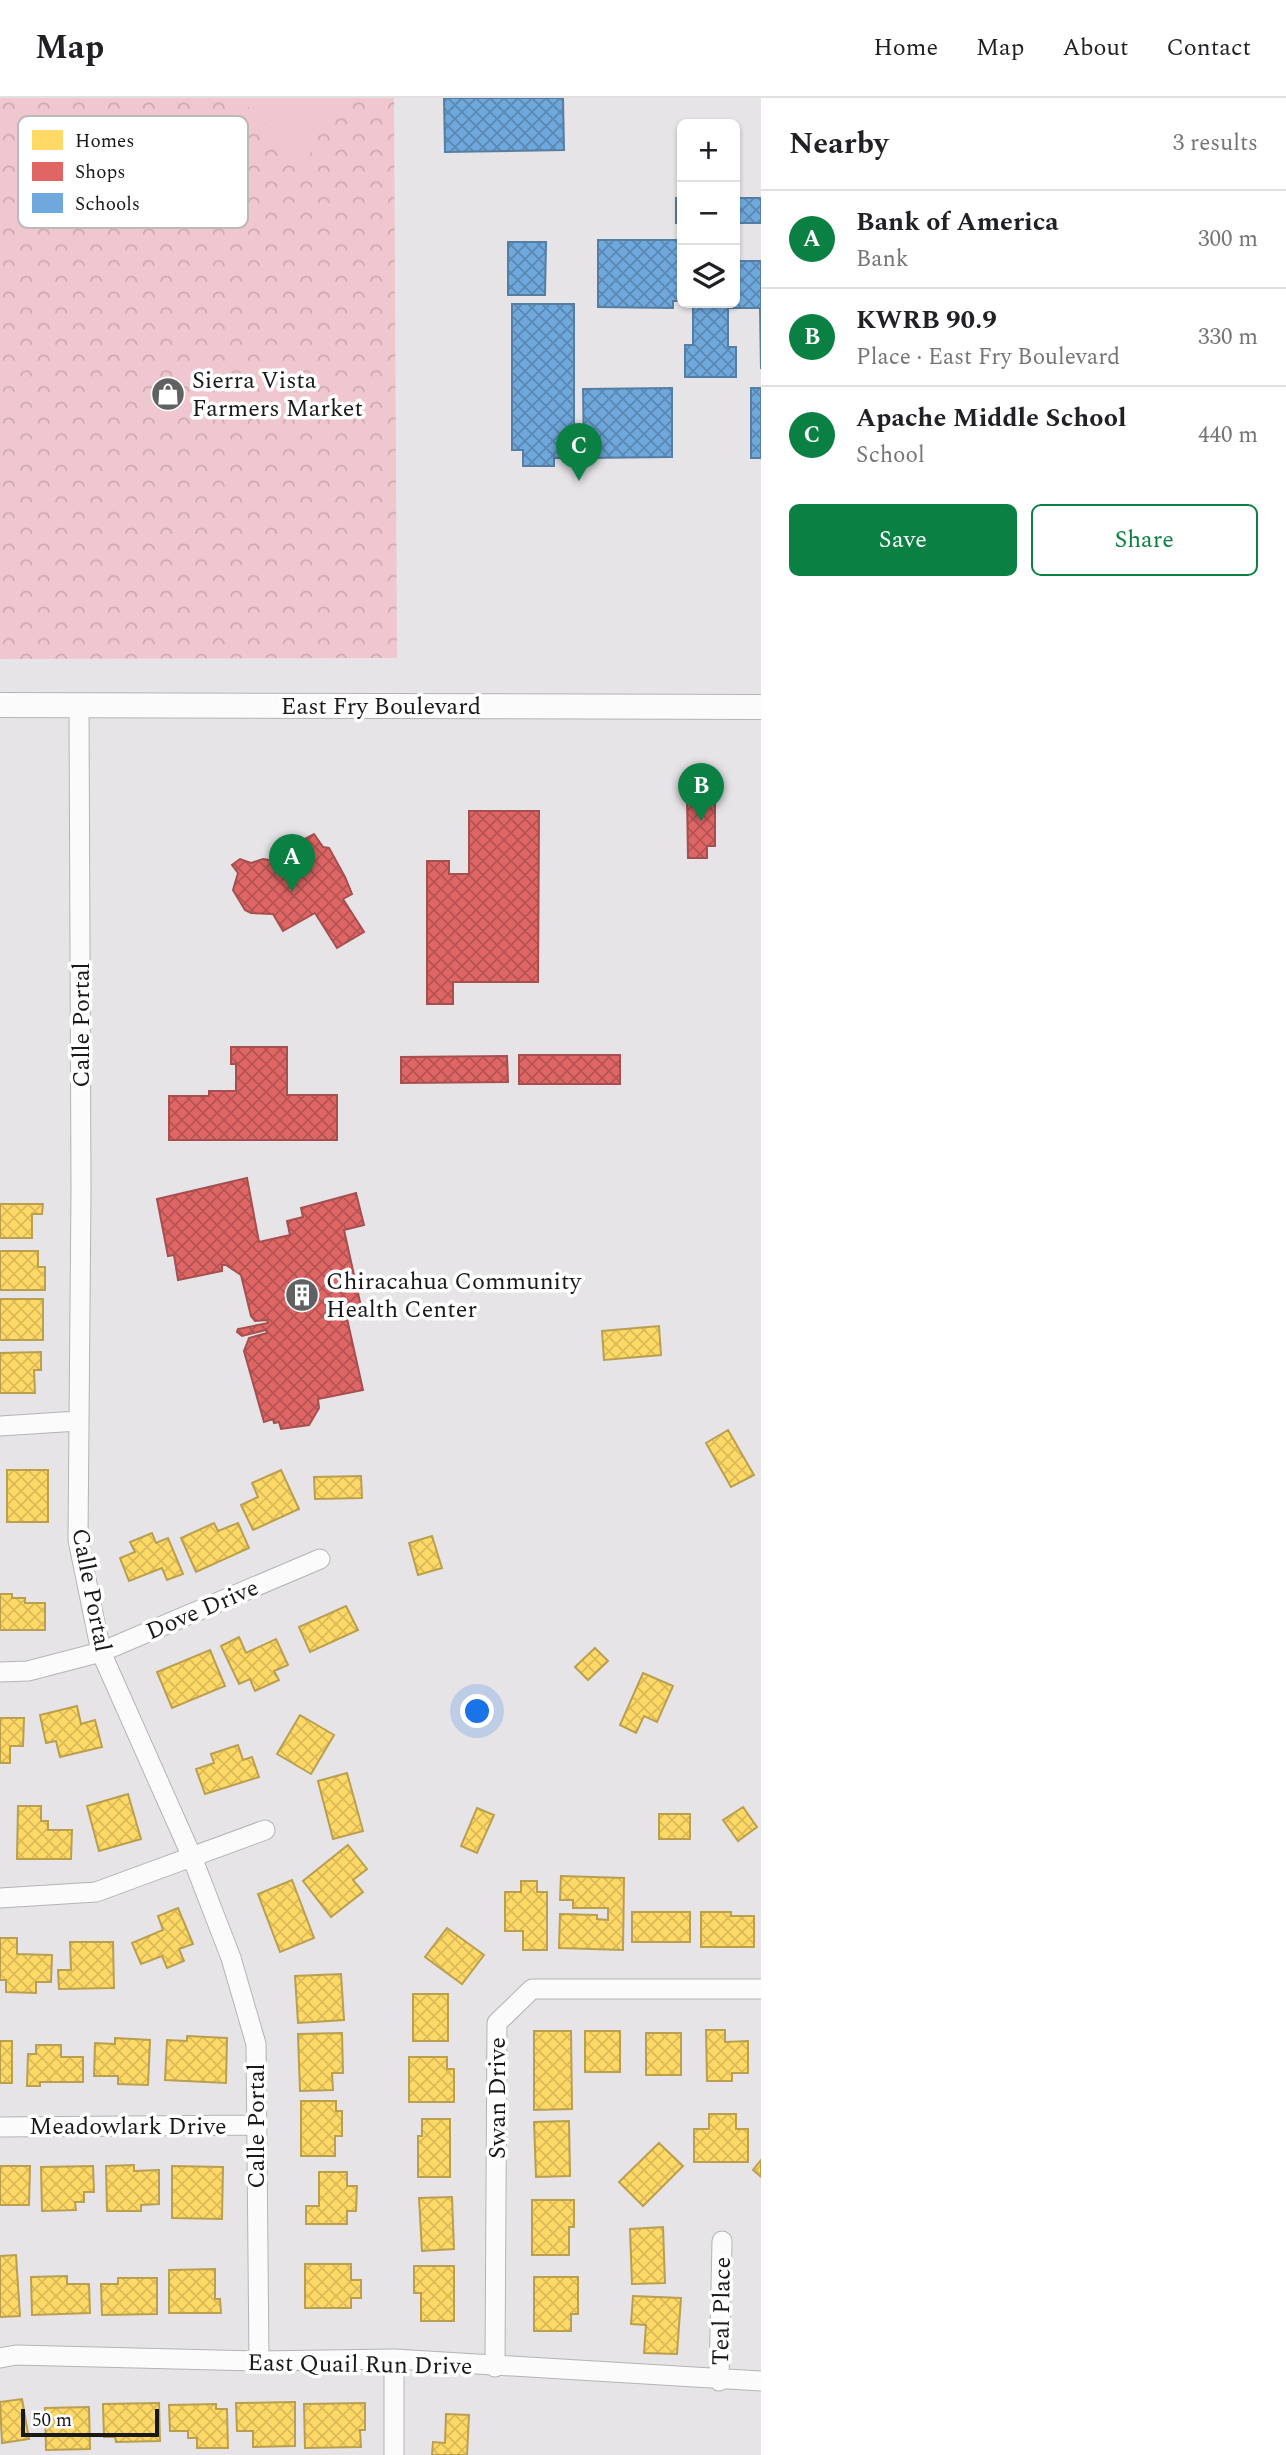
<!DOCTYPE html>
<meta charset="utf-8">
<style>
body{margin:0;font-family:Spectral,serif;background:#f2f2f2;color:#202124}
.controls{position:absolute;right:21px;top:21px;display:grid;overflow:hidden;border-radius:10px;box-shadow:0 2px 5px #0004}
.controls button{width:63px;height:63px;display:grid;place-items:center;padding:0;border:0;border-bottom:2px solid #e0e0e0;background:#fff;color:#202124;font:35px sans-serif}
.scale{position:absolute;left:21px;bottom:18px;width:138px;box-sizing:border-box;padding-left:7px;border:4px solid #1a191a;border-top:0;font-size:19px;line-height:24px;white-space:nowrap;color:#1a191a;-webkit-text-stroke:5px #fff;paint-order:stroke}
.you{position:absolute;left:478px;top:1614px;width:24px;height:24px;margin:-18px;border:5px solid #fff;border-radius:50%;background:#1a73e8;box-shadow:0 0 0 10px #1a73e833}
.badge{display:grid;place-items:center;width:46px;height:46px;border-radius:50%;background:#0b8043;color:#fff;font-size:23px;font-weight:700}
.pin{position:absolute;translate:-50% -58px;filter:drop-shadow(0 2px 4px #0008)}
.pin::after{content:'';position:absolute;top:37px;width:24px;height:21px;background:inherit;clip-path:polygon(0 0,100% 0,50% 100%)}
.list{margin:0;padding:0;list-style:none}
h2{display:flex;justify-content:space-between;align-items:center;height:91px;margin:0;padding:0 28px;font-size:30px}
h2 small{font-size:23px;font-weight:400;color:#757577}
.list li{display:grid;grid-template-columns:46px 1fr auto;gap:21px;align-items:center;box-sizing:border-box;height:98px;padding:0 28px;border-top:2px solid #e0e0e0}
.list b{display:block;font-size:26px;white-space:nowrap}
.list p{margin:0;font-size:23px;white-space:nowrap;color:#757577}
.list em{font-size:23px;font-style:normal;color:#757577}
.actions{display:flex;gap:14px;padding:21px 28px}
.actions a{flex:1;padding:16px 0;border:2px solid #0b8043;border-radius:10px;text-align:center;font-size:24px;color:#0b8043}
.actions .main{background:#0b8043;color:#fff}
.icon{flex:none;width:38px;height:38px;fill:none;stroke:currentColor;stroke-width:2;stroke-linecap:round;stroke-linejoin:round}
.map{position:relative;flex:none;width:761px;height:2357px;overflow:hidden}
header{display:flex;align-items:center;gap:42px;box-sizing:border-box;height:98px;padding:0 35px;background:#fff;border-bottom:2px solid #e0e0e0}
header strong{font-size:33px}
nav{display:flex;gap:38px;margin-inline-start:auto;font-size:24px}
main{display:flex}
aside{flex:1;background:#fff}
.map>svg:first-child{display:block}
.park{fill:url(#park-crowns)}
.garden{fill:#f0c7ce}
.homes{fill:url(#homes-cross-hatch);stroke:#ba9f4f;stroke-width:2}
.shops{fill:url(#shops-cross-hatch);stroke:#a54f4f;stroke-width:2}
.schools{fill:url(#schools-cross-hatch);stroke:#567da2;stroke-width:2}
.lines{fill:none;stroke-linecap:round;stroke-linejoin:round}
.minor-casing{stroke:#b4b3b6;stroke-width:21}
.major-casing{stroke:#b4b3b6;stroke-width:26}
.minor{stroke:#fbfbfb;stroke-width:19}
.major{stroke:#fbfbfb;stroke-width:24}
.labels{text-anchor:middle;stroke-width:7;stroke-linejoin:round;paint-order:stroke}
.poi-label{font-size:24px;fill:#1a191a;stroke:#fff;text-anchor:start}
.street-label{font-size:24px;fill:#1a191a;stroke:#fff}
.key{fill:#fff;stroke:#bababa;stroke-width:2}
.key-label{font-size:19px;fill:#1a191a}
</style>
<header>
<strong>Map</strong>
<nav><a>Home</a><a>Map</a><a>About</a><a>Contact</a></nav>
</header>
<main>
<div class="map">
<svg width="761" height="2357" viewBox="0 0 761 2357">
<defs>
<pattern id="park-crowns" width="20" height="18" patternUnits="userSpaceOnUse" patternTransform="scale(1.75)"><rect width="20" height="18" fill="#f0c7ce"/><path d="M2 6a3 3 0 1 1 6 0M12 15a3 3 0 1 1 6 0" fill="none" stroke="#cdaab0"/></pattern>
<pattern id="homes-cross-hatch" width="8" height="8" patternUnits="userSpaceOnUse" patternTransform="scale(1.75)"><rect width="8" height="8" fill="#ffd966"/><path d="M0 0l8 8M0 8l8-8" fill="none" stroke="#daba58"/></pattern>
<pattern id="shops-cross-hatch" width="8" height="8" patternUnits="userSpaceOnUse" patternTransform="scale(1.75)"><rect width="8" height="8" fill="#e06666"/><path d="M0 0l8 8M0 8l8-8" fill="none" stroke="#b55353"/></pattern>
<pattern id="schools-cross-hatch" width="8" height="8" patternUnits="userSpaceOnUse" patternTransform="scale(1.75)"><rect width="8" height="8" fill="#6fa8dc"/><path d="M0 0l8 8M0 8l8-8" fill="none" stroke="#5a88b2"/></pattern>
</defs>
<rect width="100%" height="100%" fill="#e6e4e7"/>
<path class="park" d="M0,0H394L397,560L0,561Z"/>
<path class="garden" d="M239,0H335L306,65Z"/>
<path class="homes" d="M0,1106H43L42,1116H32V1140H0Z
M0,1153H38V1169H45V1192H0Z
M0,1201H43V1242H0Z
M659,1228L661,1257L604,1262L602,1233Z
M41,1254V1272H34L35,1295H0V1255Z
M728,1332L754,1377L731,1389L706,1345Z
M7,1372H48V1424H7Z
M281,1372L299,1411L253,1432L241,1407L258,1399L252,1385Z
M361,1378L362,1400L315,1401L314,1379Z
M214,1425L218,1433L238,1425L249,1450L196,1474L181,1440Z
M152,1435L156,1445L168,1440L183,1476L167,1482L162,1470L129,1483L120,1460L135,1454L130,1444Z
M432,1438L442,1470L418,1477L409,1445Z
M0,1496H12V1500H25V1505H45V1532H0Z
M346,1508L358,1532L310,1554L299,1529Z
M239,1539L246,1555L276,1541L288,1567L274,1573L279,1582L255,1593L250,1581L239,1586L221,1548Z
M595,1550L608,1563L588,1582L575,1569Z
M210,1552L225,1588L172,1610L157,1574Z
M643,1575L673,1588L657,1624L644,1618L636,1635L620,1627Z
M77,1608L81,1626L95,1622L102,1649L60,1659L56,1643L46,1645L40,1617Z
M300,1617L334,1637L311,1676L277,1656Z
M0,1620H24L23,1648H10V1665H0Z
M238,1647L243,1662L252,1659L259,1679L205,1696L196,1671L214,1665L211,1656Z
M347,1675L363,1733L333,1741L318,1683Z
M128,1696L141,1741L99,1753L87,1708Z
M18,1708H41V1723H48V1732H72L71,1761H17Z
M743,1709L757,1729L738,1743L723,1722Z
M477,1710L494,1717L477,1755L461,1748Z
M659,1716H690V1741H659Z
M348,1747L367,1771L353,1782L363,1794L331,1819L303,1783Z
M561,1778L624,1780L623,1852L559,1850L560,1816L597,1817V1821L608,1822V1810H573V1802H560Z
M292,1782L314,1840L280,1854L258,1796Z
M521,1783H537V1794H547V1852H523V1833H505V1794H521Z
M178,1810L193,1846L179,1851L184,1863L167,1870L162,1858L141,1866L132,1845L163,1832L158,1818Z
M632,1814H690V1844H632Z
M701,1814H731V1818H754V1849H701Z
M447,1830L484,1857L462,1886L425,1859Z
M0,1840H17V1856L52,1857L51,1884H36V1895L6,1894V1882H0Z
M70,1844H113L114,1890L59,1891L58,1872H71Z
M341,1876L344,1922L298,1925L295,1878Z
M413,1896H448V1943H413Z
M706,1932H725V1944L748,1943V1975H732V1983H707Z
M534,1933H571L572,2011L534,2012Z
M585,1933H620V1974H585Z
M342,1935L343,1975H332L333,1992L300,1993L298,1936Z
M646,1935H681V1977H646Z
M187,1938L227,1940L226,1985L165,1982L167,1942L187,1943Z
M115,1940L150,1942L148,1987L118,1986V1978H94L95,1945L115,1946Z
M0,1943H12V1985H0Z
M36,1947H61V1959H83V1984H40V1988H27L28,1956H36Z
M409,1959H447V1971H454V2004H409Z
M301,2003H336V2013H342V2038H335V2058H301Z
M709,2016H736V2031H748V2064H694V2031H709Z
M422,2021H450V2079H418V2038H422Z
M569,2023L570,2078L536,2079L534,2024Z
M659,2045L683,2068L643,2108L619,2084Z
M761,2062V2079L753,2072Z
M134,2067V2073L159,2072V2106L141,2107V2113H107L106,2068Z
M0,2068H30L29,2107H0Z
M93,2068L94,2094H84V2104H75L76,2112L42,2113L41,2069Z
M172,2068L223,2069L222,2121L172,2120Z
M319,2074H347V2088H357L356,2113H347V2126H306V2108H319Z
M452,2099L454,2151L422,2153L419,2100Z
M532,2102H574V2129H569V2157H532Z
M663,2129L665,2185L632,2186L630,2131Z
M16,2157L20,2218L0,2219V2158Z
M305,2166H351V2182H361V2200H351V2210H305Z
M414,2168H454V2223H421V2195H414Z
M215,2171V2201H220L221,2215H169V2172Z
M67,2178V2186H89L90,2215L32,2217L31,2179Z
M534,2179H578V2216H571V2233H534Z
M118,2180H157V2216L102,2217L101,2186H118Z
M633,2198L681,2200L677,2256L644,2255L646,2227L631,2226Z
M22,2301L29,2341L2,2345L0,2304Z
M295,2304V2348L253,2349V2333H237L236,2305Z
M159,2305L160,2343L116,2344L115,2339H104L103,2306Z
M365,2305V2332H360L361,2349L305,2350L304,2306Z
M216,2306V2311H227L228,2350H197V2340H188V2333H170L169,2307Z
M89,2309L90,2351L46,2352L45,2310Z
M446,2316L469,2317L467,2357H432L433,2344L445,2345Z"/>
<path class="shops" d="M687,698H715V748H707V760H688Z
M469,713H539L538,884H453V906H427V763H449V776H469Z
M314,736L323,749L329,750L345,779L352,796L343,801L364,834L337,850L315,815L283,833L273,816L251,815L245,812L233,792L238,775L232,767L240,761L251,765L263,761L275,763L273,758Z
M231,949H287V997H337V1042H169V998H209V993H236V966H231Z
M519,957H620V986H519Z
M507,958L508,984L401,985V959Z
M247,1080L259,1144L290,1137L287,1123L303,1119L301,1110L356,1095L364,1127L344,1132L362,1213L346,1216L363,1292L318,1301L319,1310L309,1327L281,1331L279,1324L274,1325L273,1321L264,1324L244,1253L249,1240L267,1235L266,1232L242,1238L237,1234L238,1231L268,1225L267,1222L255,1223L251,1218L241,1177L226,1167H222V1173L178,1182L174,1157L168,1158L157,1101Z"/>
<path class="schools" d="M444,0H563L564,52L445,54Z
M676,100H682V125H676Z
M735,100H761V125H735Z
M598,142H682V203H673V210L598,209Z
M508,144H546L545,197H508Z
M735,155H738V163H761V271L760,210H728V249H736V279H685V247H693V209H685V205H735Z
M512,206H574V360H554V368H523V352H512Z
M672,290V359L584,360L583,291Z
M751,290H761V360H751Z"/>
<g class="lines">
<g class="minor-casing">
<path id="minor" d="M79,608L81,1092L78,1442L101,1554L192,1759L231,1860L256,1946L259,2263
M0,1328L78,1323
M0,1574L28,1573L101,1554L320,1461
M0,1800L96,1794L265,1732
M0,2029L256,2027
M0,2260L16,2257L259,2263L394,2261L761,2283
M394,2261V2357
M495,2269L497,1925L532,1891H761
M719,2283L722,2143"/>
</g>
<g class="major-casing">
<path id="major" d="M0,607L761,609"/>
</g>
<use href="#minor" class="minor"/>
<use href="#major" class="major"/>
</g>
<defs>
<g id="shop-disc" transform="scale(1.75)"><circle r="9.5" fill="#616062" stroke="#fff"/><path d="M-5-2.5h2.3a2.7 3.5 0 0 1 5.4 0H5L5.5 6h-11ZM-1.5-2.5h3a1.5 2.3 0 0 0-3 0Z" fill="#fff"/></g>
<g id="building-disc" transform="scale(1.75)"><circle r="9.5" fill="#616062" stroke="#fff"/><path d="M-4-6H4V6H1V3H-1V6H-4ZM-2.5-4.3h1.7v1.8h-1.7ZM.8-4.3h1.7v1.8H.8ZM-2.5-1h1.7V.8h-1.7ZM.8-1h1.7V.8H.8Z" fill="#fff"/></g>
</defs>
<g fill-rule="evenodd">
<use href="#shop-disc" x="168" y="296"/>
<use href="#building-disc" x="302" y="1197"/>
</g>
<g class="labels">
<g class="poi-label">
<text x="192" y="290">Sierra Vista<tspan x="192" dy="28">Farmers Market</tspan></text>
<text x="326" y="1191">Chiracahua Community<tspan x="326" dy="28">Health Center</tspan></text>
</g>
<g class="street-label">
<text x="381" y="616">East Fry Boulevard</text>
<text transform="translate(81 927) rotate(-90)" y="8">Calle Portal</text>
<text transform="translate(92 1492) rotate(79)" y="8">Calle Portal</text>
<text transform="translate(202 1511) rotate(-23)" y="8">Dove Drive</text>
<text transform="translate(497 2000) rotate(-90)" y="8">Swan Drive</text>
<text x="128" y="2036">Meadowlark Drive</text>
<text transform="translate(256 2028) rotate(-90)" y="8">Calle Portal</text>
<text transform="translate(721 2213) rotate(-89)" y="8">Teal Place</text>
<text transform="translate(360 2266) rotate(1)" y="8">East Quail Run Drive</text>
</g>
</g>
<rect x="18" y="18" width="230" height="112" rx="10" class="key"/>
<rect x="32" y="32" width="31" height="20" fill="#ffd966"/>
<rect x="32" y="64" width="31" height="19" fill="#e06666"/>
<rect x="32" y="95" width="31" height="20" fill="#6fa8dc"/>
<g class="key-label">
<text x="75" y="49">Homes</text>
<text x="75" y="80">Shops</text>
<text x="75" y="112">Schools</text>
</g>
</svg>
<div class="controls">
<button>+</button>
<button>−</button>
<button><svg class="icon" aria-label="layers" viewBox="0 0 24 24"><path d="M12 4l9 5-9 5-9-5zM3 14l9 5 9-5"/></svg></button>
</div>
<div class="scale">50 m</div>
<div class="you"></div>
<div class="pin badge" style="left:292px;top:794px">A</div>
<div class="pin badge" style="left:701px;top:723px">B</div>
<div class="pin badge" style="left:579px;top:383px">C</div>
</div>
<aside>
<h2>Nearby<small>3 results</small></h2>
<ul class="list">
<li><span class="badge">A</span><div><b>Bank of America</b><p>Bank</p></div><em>300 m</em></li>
<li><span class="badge">B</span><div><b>KWRB 90.9</b><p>Place · East Fry Boulevard</p></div><em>330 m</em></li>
<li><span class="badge">C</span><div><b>Apache Middle School</b><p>School</p></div><em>440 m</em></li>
</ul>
<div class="actions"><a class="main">Save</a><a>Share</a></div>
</aside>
</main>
